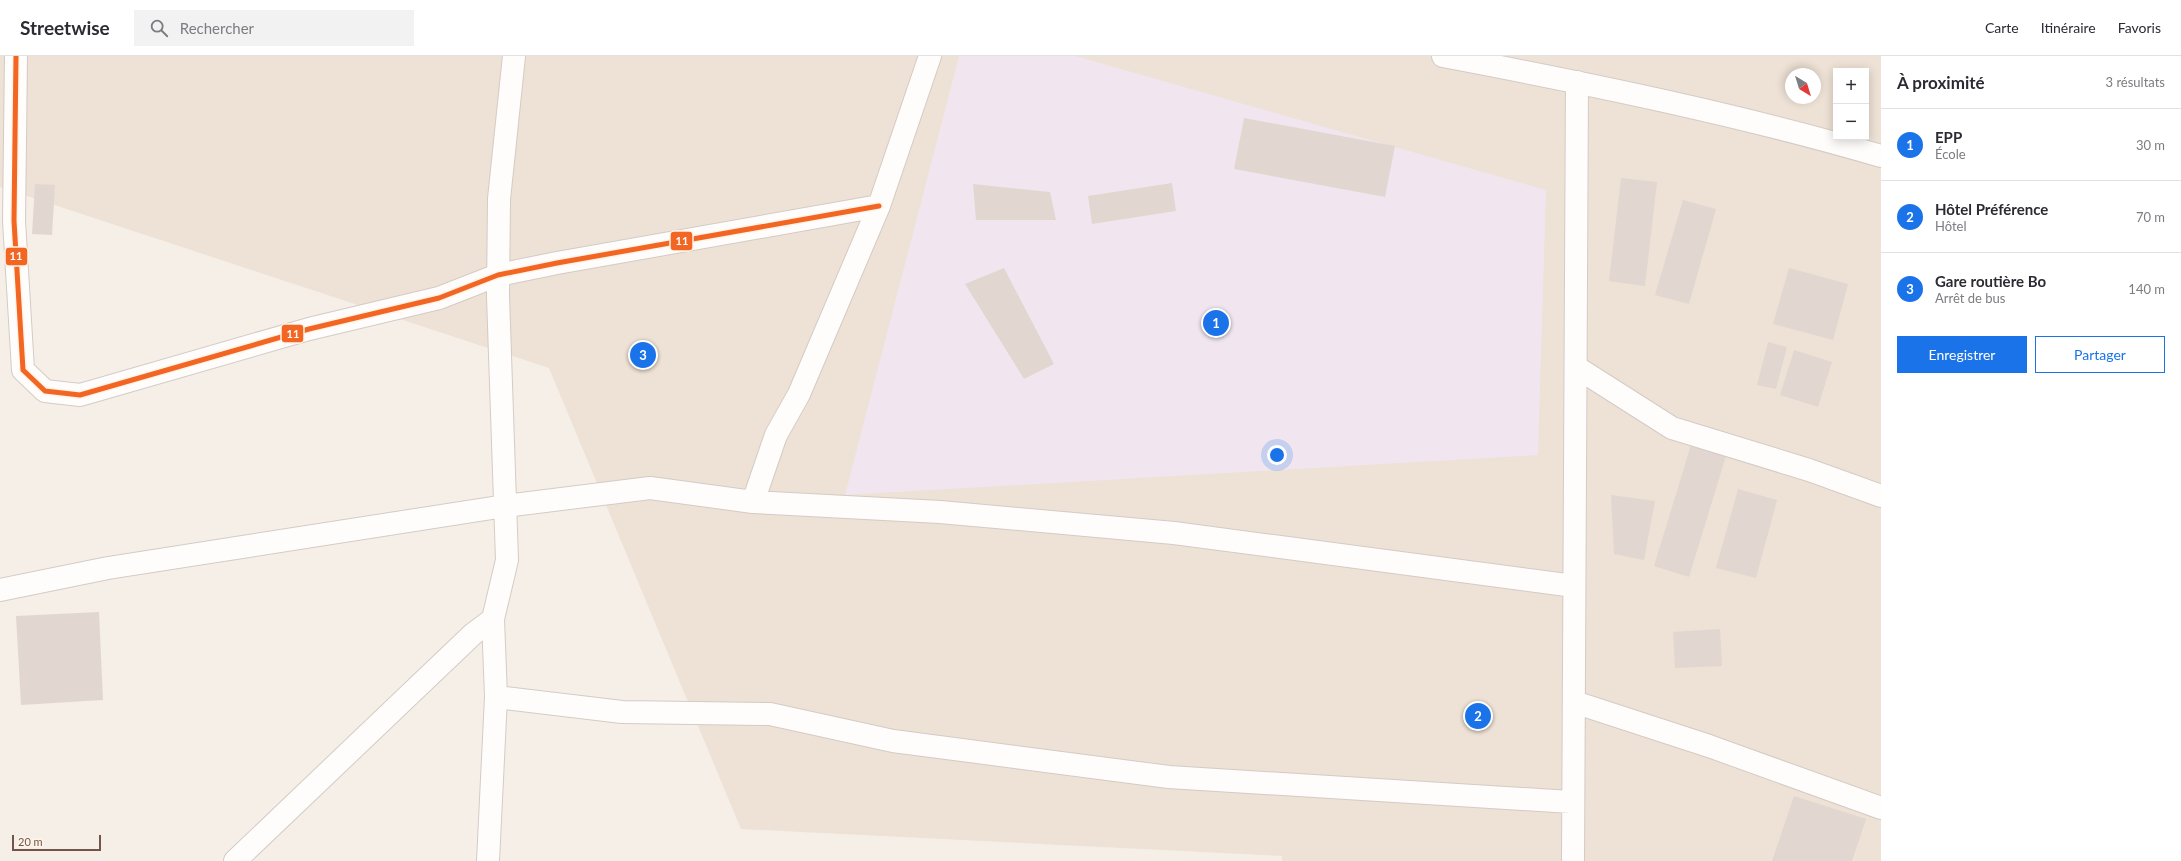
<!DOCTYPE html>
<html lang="fr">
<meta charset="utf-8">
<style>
body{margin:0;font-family:Lato,sans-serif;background:#f2f2f3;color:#2b2b33}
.controls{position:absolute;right:12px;top:12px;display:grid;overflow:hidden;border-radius:0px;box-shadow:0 2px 10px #0003}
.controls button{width:36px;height:36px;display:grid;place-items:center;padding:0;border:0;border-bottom:1px solid #e1e1e2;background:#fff;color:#2b2b33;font:20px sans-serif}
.compass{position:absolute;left:1785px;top:12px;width:36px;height:36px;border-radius:50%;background:#fff;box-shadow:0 2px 10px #0003;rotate:142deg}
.scale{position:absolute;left:12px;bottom:10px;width:89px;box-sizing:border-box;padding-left:4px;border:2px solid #72554a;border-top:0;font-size:11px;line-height:14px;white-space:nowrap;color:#72554a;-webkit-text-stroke:3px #fef4e8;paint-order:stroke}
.you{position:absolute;left:1277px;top:399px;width:14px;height:14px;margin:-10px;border:3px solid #fff;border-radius:50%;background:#1a73e8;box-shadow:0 0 0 6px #1a73e833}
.badge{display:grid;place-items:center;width:26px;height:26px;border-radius:50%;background:#1a73e8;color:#fff;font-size:13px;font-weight:700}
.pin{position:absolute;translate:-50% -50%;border:2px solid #fff;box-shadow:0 1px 4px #0006}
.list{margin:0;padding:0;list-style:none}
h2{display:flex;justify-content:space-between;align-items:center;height:52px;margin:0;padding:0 16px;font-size:17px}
h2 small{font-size:13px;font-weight:400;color:#7c7c81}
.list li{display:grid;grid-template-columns:26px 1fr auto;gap:12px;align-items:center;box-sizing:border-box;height:72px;padding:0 16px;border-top:1px solid #e1e1e2}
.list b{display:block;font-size:15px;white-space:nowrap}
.list p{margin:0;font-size:13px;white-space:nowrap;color:#7c7c81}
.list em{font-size:13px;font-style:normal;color:#7c7c81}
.actions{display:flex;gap:8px;padding:12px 16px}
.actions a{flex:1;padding:9px 0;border:1px solid #1a73e8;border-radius:0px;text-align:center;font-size:14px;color:#1a73e8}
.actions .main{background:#1a73e8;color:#fff}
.icon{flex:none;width:22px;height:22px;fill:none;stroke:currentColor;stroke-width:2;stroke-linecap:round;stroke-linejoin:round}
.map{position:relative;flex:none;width:1881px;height:805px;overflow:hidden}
header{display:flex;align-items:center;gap:24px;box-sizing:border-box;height:56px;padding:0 20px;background:#fff;border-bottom:1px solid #e1e1e2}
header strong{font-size:19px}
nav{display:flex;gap:22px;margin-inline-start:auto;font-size:14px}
.search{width:280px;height:36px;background:#f2f2f3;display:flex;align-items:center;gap:10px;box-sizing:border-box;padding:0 14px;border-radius:0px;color:#7c7c81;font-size:15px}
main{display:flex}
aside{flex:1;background:#fff}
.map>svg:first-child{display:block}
.residential{fill:#eee1d5;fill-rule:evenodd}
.education{fill:#f1e6f0}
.building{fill:#e1d7d0}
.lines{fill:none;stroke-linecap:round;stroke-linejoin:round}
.street-casing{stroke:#d4cbc5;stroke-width:24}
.secondary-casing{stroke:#d4cbc5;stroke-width:24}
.street{stroke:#fefdfc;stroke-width:22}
.secondary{stroke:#fefdfc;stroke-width:22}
.bus-1-casing{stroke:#fef4e8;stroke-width:8}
.bus-1{stroke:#f26522;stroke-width:5}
.line-badge{stroke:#fef4e8;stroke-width:1.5}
.badge-label{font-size:11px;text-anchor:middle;font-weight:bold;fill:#fff}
</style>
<header>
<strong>Streetwise</strong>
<div class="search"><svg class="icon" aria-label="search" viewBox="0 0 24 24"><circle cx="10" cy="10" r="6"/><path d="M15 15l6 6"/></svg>Rechercher</div>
<nav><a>Carte</a><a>Itinéraire</a><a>Favoris</a></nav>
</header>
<main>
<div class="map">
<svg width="1881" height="805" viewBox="0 0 1881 805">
<rect width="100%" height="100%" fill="#f5efe8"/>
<path class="residential" d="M0,0H1881V805H1282V800L741,773L549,312L0,131ZM1836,15H1866V81H1836ZM1791,18H1815V42H1791Z"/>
<path class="education" d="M959,0H1075L1546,134L1538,399L845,439Z"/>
<path class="building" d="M1244,62L1395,90L1385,141L1234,113Z
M1621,122L1657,126L1645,230L1609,225Z
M1172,127L1176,155L1092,168L1088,140Z
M35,128L55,129L52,179L32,178Z
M973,128L1050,136L1056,164H976Z
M1683,144L1716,153L1689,248L1655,239Z
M1004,212L1054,308L1024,323L965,228Z
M1789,212L1848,228L1833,284L1773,268Z
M1768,286L1787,291L1776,333L1757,329Z
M1794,294L1832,306L1818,351L1780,339Z
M1691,389L1726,400L1689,521L1654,510Z
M1738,433L1777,444L1756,522L1716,512Z
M1611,439L1655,445L1644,504L1614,498Z
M99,556L103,644L21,649L16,560Z
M1720,573L1722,610L1675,612L1673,576Z
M1794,740L1866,763L1852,805H1772Z"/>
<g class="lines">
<g class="street-casing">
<path id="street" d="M16,0L14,165L23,314L45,335L80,339L309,273L439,242L498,219L557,207L879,150
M1576,311L1672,372L1809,414L1881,440
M753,446L776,379L799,338L879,150L930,0
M0,534L108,512L505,450L650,432L753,446L940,456L1174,477L1574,530
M496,641L622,656L770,658L893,685L1169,721L1571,746
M1574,646L1709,690L1881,752
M235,805L473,578L493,563L507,504L498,240L499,143L514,0
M488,805L496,641L493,563
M1573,805L1577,26"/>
</g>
<g class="secondary-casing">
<path id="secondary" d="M1443,0C1590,28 1737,58 1881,100"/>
</g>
<use href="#street" class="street"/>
<use href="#secondary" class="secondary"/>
<g class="bus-1-casing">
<path id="bus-1" d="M16,0L14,165L23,314L45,335L80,339L309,273L439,242L498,219L557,207L879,150"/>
</g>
<use href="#bus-1" class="bus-1"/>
</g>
<g class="line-badge">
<rect x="670" y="175" width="23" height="20" rx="4" fill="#f26522"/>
<rect x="5" y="191" width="23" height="19" rx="4" fill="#f26522"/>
<rect x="281" y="268" width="23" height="19" rx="4" fill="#f26522"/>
</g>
<g class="badge-label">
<text x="682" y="189">11</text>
<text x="16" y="204">11</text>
<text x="293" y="282">11</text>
</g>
</svg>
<div class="controls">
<button>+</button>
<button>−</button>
</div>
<svg class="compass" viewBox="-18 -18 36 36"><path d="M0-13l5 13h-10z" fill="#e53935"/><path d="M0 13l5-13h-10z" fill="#7c7c81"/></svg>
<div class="scale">20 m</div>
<div class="you"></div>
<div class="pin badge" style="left:1216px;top:267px">1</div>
<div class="pin badge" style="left:1478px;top:660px">2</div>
<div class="pin badge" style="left:643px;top:299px">3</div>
</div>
<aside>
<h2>À proximité<small>3 résultats</small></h2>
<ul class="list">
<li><span class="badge">1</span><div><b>EPP</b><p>École</p></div><em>30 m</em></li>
<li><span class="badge">2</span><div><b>Hôtel Préférence</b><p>Hôtel</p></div><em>70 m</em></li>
<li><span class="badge">3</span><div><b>Gare routière Bo</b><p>Arrêt de bus</p></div><em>140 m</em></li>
</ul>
<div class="actions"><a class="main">Enregistrer</a><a>Partager</a></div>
</aside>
</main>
